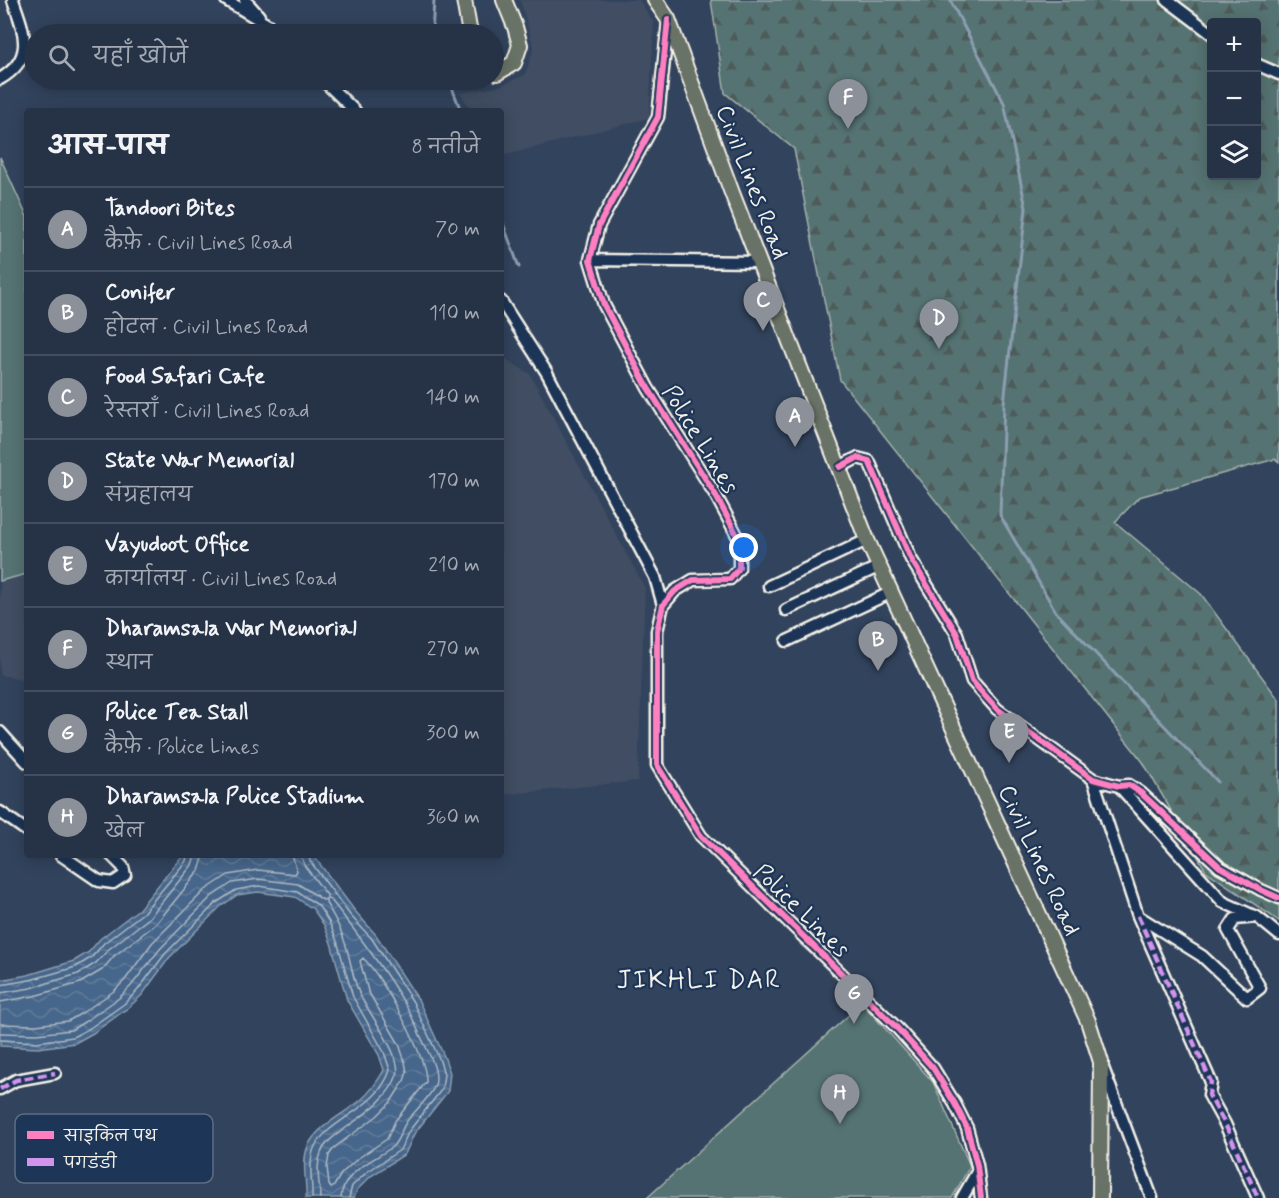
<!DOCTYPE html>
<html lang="hi">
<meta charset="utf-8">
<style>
body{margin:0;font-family:Mynerve,"Playpen Sans Deva",sans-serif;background:#2e3a4d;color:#f1f3f6}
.controls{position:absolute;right:18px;top:18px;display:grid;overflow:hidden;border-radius:6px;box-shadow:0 3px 15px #0003}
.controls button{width:54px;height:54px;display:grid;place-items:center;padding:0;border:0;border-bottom:2px solid #424d5f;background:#263246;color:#f1f3f6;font:30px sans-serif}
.you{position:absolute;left:744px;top:548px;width:21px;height:21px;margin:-15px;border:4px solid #fff;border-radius:50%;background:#1a73e8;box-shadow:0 0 0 9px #1a73e833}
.badge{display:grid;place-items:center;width:39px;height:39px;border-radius:50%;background:#8c9099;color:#fff;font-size:20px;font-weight:700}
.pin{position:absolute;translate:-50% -50px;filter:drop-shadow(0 2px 3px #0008)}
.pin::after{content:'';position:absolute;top:32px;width:21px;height:18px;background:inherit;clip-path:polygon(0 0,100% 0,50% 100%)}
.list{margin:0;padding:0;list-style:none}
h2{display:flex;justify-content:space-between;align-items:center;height:78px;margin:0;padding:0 24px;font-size:26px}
h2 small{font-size:20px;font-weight:400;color:#a4aab3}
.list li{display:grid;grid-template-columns:39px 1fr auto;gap:18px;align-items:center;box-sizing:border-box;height:84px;padding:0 24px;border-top:2px solid #424d5f}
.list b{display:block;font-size:22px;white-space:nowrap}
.list p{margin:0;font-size:20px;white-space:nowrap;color:#a4aab3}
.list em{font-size:20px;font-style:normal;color:#a4aab3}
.icon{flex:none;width:33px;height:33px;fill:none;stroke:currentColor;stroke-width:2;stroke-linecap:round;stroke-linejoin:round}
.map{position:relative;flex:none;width:1279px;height:1198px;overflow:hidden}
.search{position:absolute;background:#263246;box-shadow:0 3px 15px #0003;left:24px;top:24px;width:480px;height:66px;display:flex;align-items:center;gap:15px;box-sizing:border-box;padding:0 21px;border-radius:33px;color:#a4aab3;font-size:22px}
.panel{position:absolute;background:#263246;box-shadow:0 3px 15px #0003;left:24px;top:108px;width:480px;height:750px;border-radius:6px}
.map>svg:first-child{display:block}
.built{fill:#404d62}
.green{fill:#547372;stroke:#a4b2ad;stroke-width:1.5}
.forest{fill:url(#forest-firs);stroke:#a4b2ad;stroke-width:1.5;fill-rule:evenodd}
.water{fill:url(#water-waves);stroke:#8c9eb0;stroke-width:1.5}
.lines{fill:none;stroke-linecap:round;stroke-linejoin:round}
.shore{stroke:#aeb9c3;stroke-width:1.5}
.stream{stroke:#8c9eb0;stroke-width:3}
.minor-casing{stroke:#f4f1e8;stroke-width:15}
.major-casing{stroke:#f4f1e8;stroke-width:18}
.minor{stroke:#1d3557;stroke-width:10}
.major{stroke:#697266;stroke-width:14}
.quiet{stroke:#d193ec;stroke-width:4.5;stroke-dasharray:9 4.5;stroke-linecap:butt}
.cycleway-casing{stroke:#1d3557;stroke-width:10}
.cycleway{stroke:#ff80c0;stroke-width:6}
.labels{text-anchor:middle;stroke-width:4.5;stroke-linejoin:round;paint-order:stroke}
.street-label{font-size:24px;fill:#f4f1e8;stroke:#1d3557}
.neighbourhood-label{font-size:26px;letter-spacing:1.5px;fill:#f4f1e8;stroke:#1d3557}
.key{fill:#1d3557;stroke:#5e6d82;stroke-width:1.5}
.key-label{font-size:16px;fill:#f4f1e8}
</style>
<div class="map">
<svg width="1279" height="1198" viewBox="0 0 1279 1198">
<defs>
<pattern id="forest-firs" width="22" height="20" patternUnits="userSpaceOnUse" patternTransform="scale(1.5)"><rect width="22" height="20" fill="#547372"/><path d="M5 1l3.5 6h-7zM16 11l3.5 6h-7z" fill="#4e5b5a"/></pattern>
<pattern id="water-waves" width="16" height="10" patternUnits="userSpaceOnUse" patternTransform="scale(1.5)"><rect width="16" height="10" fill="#46668b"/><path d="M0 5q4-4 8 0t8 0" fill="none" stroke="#617c9b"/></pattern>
</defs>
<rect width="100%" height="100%" fill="#32435d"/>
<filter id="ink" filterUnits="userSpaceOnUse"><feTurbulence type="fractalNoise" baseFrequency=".0167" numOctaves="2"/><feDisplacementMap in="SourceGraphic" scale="12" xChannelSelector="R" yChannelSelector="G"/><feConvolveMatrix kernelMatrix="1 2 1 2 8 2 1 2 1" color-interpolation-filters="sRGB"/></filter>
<g filter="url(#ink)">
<path class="built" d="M520,0H639L654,23L649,118L502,156L501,111H472L460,93L497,87L525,75L534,48Z
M501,356L530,374L645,588L638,781L501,795Z
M27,574V680L0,675V581Z"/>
<path class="green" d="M0,157L27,217V574L0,581Z
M862,1003L933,1082L970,1166L952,1198H647Z"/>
<path class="forest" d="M711,0H1279V462L1275,459L1139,497L1115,522L1201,594L1279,700V921L1206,871L1143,762L840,380L794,149L725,93ZM1212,22H1256V176H1212Z"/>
<path class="water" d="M183,855H313L355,911L376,935L418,999L444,1056L450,1073L448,1091L414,1134L405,1154L371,1176L357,1190L354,1198H306C307,1181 301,1163 308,1146C318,1125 344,1114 361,1100C371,1091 378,1081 384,1070L379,1055L347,1000L331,943L324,925L313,909L295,897L258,892L237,895L220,907L169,958L142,995L128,1008L93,1033L75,1043L38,1048L0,1046V980L28,975L74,961L89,952L100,939L139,909Z"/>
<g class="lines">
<path class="shore" d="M301,855L304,865L327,895V899L331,900C357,933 383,967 405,1004C413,1017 418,1032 425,1045C430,1056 439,1072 435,1085C432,1095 414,1112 407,1121C401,1129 399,1142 391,1148C373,1160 342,1173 341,1198
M309,855L310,861L350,915L372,939L413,1002L439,1058L444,1074L442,1089L409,1131L400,1150L367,1172L352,1186L349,1198
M363,958C381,974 428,1058 426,1082L395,1121L387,1139L357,1159L341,1174L334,1186L331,1188L329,1185L327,1167L329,1155L335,1147L377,1116L390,1103L404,1081L407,1072L405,1062L399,1044L368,991L360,961Z
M0,985L30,980L76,967L92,957L104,943L143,913L186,861L187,855
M0,993L31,988L78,974L96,963L109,949L149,918L192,865L195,855
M0,1002L34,996L80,983L102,970L115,955L156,924L199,871L204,855
M0,1024L36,1025L68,1021L82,1013L114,991L125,980L152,943L204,891L228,875L258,870L295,874L297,871L292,855
M0,1033L37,1034L71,1030L86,1021L119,998L131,986L160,949L211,897L232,883L258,879L298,884L323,900L326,899V903C333,915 340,926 344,940C351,958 352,980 361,997C369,1013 403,1058 397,1075C388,1100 363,1115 343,1130C335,1136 325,1142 321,1153C315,1167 320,1183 320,1198
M0,1040L37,1042L73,1037L90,1028L124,1004L137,991L165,954L216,903L236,890L259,886L297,892L318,905L329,922L337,941L353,997L384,1052L390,1070C378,1110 324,1120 313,1151C308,1167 313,1182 312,1198"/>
<path class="stream" d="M950,0L1004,103L1026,208L1004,403L1000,515L1056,612L1218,782
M432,34L434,0
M449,80L461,111
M501,218L519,267
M801,944L811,953"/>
<g class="minor-casing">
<path id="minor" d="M226,0L268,25L277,34
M245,0L259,16
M1167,0L1212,34
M668,22L658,117L599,225L590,260L604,305L648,388L715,494L739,539V568L730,579L693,580L675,591L663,605L657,631V765L701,836L898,1029L933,1068L955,1104L967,1128L977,1165L981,1198
M1256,64L1279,74
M0,79C36,58 24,32 13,0
M323,80L355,111
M590,260L759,262
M501,301L547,373L655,577L663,605
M840,467L857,458L869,461L911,559L957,634L972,681L997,709L1093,779L1119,786L1129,785L1141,793L1220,867L1261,890L1279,898
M769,586L867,540
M786,610L880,566
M787,641L892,592
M0,732L27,762
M1093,779L1138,916L1202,956L1247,998L1260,988L1228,930L1235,919L1257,917L1279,935
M1119,786L1223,902L1254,916
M0,812L27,831
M61,855L99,881L113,883L125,875L123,867L111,855
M1138,916L1211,1082L1209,1095L1225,1124L1258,1198
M1103,1068L1152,1198
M0,1089L16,1080L55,1073
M962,1198L977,1172"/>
</g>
<g class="major-casing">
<path id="major" d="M464,0L470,34
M655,0L668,19L732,193L867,540L1088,1021L1101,1062L1100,1198
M494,72L497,73L514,63L520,45L515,27L504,0"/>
</g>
<use href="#minor" class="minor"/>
<use href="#major" class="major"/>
<path class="quiet" d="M1138,916L1211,1082L1209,1095L1225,1124L1258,1198
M0,1089L16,1080L55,1073"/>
<g class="cycleway-casing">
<path id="cycleway" d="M668,19L658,117L599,225L590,260L604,305L648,388L715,494L739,539V568L730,579L693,580L675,591L663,605L657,631V765L701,836L898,1029L933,1068L955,1104L967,1128L977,1165L981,1198
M840,467L857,458L869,461L911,559L957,634L972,681L997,709L1093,779L1119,786L1129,785L1141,793L1220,867L1261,890L1279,898"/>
</g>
<use href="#cycleway" class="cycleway"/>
</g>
</g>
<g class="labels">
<g class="street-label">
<text transform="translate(753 182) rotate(69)" y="8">Civil Lines Road</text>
<text transform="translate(701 439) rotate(58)" y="8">Police Lines</text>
<text transform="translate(1040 860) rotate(65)" y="8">Civil Lines Road</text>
<text transform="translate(802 910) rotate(44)" y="8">Police Lines</text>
</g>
<g class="neighbourhood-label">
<text x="699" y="988">JIKHLI DAR</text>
</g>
</g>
<rect x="15" y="1114" width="198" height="69" rx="9" class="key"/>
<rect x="27" y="1131" width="27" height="8" fill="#ff80c0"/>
<rect x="27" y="1158" width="27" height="8" fill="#d193ec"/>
<g class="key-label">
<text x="64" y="1141">साइकिल पथ</text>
<text x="64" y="1168">पगडंडी</text>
</g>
</svg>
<div class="controls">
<button>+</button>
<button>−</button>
<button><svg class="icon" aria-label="layers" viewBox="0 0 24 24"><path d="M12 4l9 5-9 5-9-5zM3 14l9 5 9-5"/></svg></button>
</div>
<div class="you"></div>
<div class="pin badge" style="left:795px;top:447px">A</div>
<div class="pin badge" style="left:878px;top:671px">B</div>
<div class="pin badge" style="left:763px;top:331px">C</div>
<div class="pin badge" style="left:939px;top:349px">D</div>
<div class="pin badge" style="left:1009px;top:763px">E</div>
<div class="pin badge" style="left:848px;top:129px">F</div>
<div class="pin badge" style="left:854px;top:1024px">G</div>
<div class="pin badge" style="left:840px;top:1124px">H</div>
<div class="search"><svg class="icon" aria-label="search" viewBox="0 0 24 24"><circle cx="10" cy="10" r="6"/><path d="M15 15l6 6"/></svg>यहाँ खोजें</div>
<section class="panel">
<h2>आस-पास<small>8 नतीजे</small></h2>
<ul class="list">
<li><span class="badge">A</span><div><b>Tandoori Bites</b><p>कैफ़े · Civil Lines Road</p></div><em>70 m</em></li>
<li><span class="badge">B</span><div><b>Conifer</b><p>होटल · Civil Lines Road</p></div><em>110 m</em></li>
<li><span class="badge">C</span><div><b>Food Safari Cafe</b><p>रेस्तराँ · Civil Lines Road</p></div><em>140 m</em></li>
<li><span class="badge">D</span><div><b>State War Memorial</b><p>संग्रहालय</p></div><em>170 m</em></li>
<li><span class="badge">E</span><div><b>Vayudoot Office</b><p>कार्यालय · Civil Lines Road</p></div><em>210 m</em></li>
<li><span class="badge">F</span><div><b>Dharamsala War Memorial</b><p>स्थान</p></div><em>270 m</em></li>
<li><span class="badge">G</span><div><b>Police Tea Stall</b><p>कैफ़े · Police Lines</p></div><em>300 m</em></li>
<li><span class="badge">H</span><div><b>Dharamsala Police Stadium</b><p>खेल</p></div><em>360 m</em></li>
</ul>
</section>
</div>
